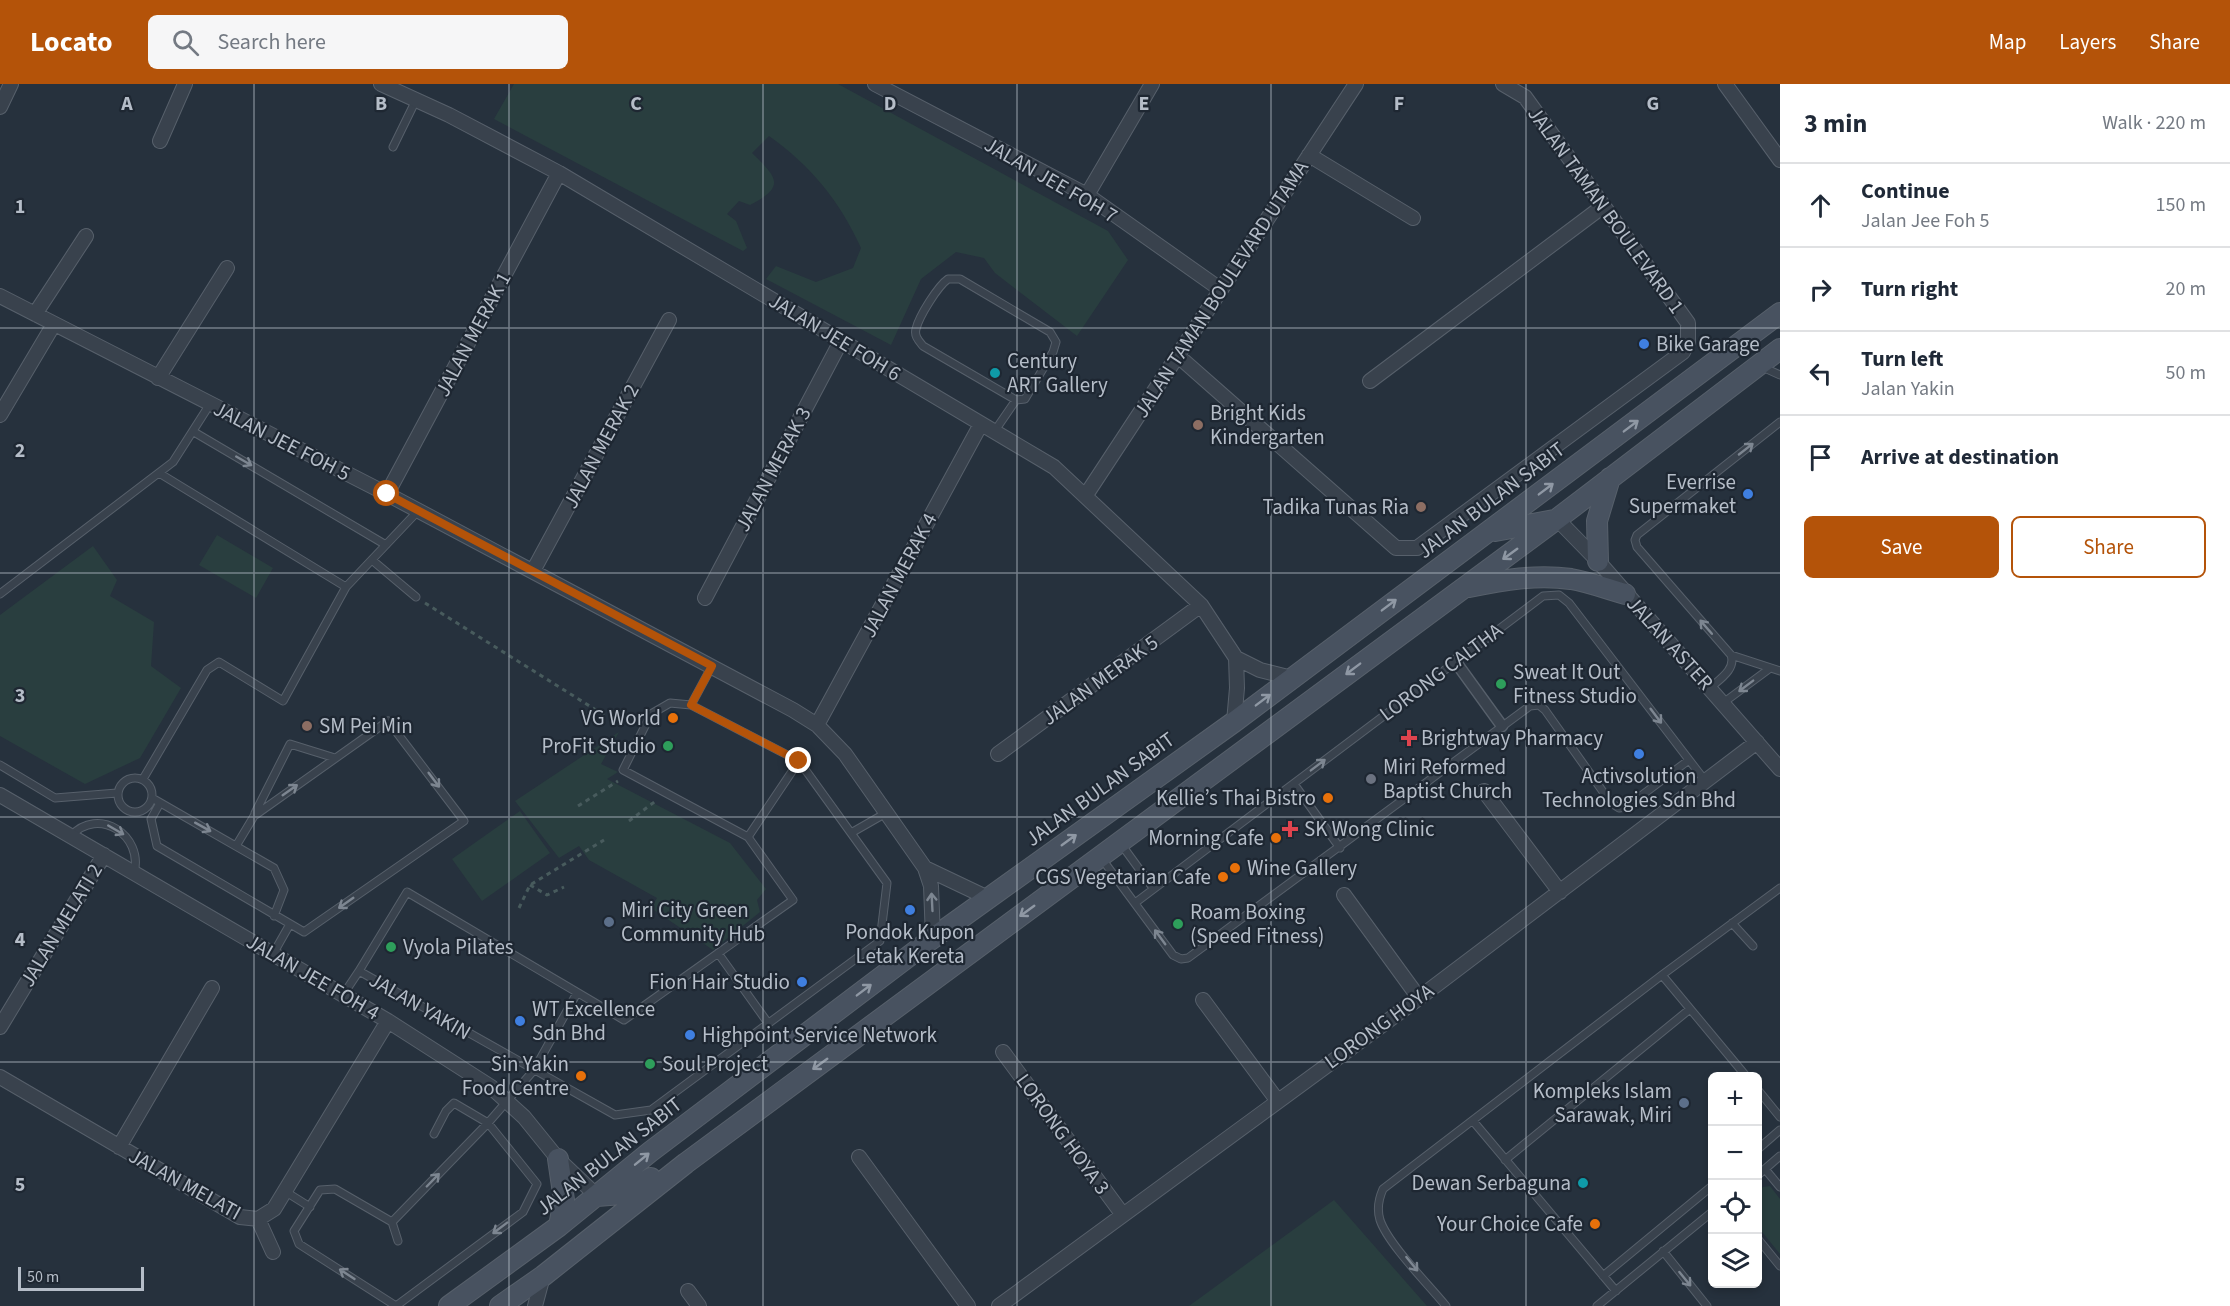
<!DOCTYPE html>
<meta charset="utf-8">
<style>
body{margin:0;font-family:"Source Sans 3",sans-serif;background:#f6f6f7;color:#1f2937}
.controls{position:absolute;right:18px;bottom:18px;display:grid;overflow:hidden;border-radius:9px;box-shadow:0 3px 9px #0003}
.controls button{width:54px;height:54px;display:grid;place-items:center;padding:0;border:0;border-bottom:2px solid #e0e1e3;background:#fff;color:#1f2937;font:30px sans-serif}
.scale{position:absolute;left:18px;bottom:15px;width:126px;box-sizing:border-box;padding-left:6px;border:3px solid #b5bdc8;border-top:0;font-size:16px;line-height:21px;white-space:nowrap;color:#b5bdc8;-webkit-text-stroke:4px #1e2732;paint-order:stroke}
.stop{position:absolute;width:18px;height:18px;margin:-14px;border:4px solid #b45309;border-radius:50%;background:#fff}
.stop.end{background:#b45309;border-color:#fff;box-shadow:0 2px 6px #0008}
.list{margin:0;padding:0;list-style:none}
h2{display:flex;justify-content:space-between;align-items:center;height:78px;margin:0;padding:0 24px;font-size:26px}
h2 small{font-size:20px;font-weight:400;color:#747a83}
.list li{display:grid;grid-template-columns:39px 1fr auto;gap:18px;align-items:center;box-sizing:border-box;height:84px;padding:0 24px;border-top:2px solid #e0e1e3}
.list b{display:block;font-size:22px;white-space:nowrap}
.list p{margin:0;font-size:20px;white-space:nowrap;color:#747a83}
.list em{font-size:20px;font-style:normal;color:#747a83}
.actions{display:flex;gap:12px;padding:18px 24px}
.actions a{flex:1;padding:14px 0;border:2px solid #b45309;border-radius:9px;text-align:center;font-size:21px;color:#b45309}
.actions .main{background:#b45309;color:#fff}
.icon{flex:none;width:33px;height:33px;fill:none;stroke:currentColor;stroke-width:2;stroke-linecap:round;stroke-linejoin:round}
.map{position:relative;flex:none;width:1780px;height:1222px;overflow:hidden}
header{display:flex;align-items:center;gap:36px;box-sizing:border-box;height:84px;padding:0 30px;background:#b45309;color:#fff}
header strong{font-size:28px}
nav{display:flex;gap:33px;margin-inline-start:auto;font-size:21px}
.search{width:420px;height:54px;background:#f6f6f7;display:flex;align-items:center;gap:15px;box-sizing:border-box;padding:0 21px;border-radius:9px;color:#747a83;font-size:22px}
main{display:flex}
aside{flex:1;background:#fff}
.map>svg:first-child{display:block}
.green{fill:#293e3f}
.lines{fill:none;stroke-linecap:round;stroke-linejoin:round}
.service-casing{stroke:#57606b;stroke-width:9}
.pedestrian-casing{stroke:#57606b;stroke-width:13}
.minor-casing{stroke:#57606b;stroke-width:16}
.secondary-casing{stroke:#57606b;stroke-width:22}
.path{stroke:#485b5d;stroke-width:3;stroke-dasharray:4.5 4.5;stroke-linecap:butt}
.service{stroke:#39424d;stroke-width:7}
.pedestrian{stroke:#39424d;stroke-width:10}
.minor{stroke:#39424d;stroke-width:14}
.secondary{stroke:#485260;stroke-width:20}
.oneway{stroke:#8f98a4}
.oneway2{stroke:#7d8691}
.route{stroke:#b45309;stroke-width:8}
.grid{fill:none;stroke:#b5bdc8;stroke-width:1.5;stroke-opacity:0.55}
.shop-dot{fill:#3f7fe0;stroke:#1e2732;stroke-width:2}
.culture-dot{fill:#0f9aa8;stroke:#1e2732;stroke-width:2}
.education-dot{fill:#8d6e63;stroke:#1e2732;stroke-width:2}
.leisure-dot{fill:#2e9e5b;stroke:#1e2732;stroke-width:2}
.food-dot{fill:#e8710a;stroke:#1e2732;stroke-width:2}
.health-dot{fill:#e0444e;stroke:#1e2732;stroke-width:2}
.worship-dot{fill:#6b7280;stroke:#1e2732;stroke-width:2}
.service-dot{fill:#5c6f8a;stroke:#1e2732;stroke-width:2}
.labels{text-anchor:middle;stroke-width:4.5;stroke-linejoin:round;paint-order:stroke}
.street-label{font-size:21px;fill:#b5bdc8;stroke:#1e2732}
.poi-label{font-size:21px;fill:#b5bdc8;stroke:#1e2732;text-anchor:start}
.grid-label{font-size:20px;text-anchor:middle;font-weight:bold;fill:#b5bdc8;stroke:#1e2732;stroke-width:4.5;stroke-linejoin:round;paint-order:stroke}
</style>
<header>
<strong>Locato</strong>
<div class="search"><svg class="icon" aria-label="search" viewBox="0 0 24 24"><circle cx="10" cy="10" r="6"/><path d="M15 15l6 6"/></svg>Search here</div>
<nav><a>Map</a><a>Layers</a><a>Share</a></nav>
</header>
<main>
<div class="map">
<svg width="1780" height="1222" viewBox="0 0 1780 1222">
<rect width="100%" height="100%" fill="#26313d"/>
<path class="green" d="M514,0H838L1108,147L1128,176L1077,252L995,189L984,174L956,168L921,195L891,261L766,195L776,182L816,198L853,184L861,164C840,117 810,81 769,52L752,69C775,92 788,102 750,121L739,117L727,130L736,137L747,164L743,167L494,35Z
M217,451L273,484L256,514L199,481Z
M93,462L117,496L110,512L154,538L151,582L181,604L140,674L85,700L0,652V531Z
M619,648L601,680L618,688L607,695L730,759L766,805L757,816L760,828L713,866L651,824L657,814L589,776L579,762L559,774L515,717Z
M520,727L550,769L482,817L452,775Z
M1770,1102L1780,1115V1170L1758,1143V1107L1763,1103Z
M1334,1116L1427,1222H1189Z"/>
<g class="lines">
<g class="service-casing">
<path id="service" d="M393,63L416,16
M948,195H960L1050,248L1056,258L1053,268L1025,315L1016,316L923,262C919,257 914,252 916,245C919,232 938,202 948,195Z
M1760,282L1780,291
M194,348L386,461
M994,348L1016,316
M159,389L346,503
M372,476L416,513
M0,510L173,378L210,320
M1731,571L1780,587
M1710,604C1720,595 1736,585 1731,571L1637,463L1635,456L1637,451L1780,338
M670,619L691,621L799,677L887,799L880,857L651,1026L615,1031L359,887L407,808L624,936L793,816L748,753L623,686L651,630Z
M1723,619L1769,585
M691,621L712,582
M0,681L55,714L117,709
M118 711a17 17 0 1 1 34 0a17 17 0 1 1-34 0Z
M143,695L207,586L219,578L283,617L346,503L418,427
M1294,700L1340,764
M152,714L274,784L284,806L274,832
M160,719L151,735L157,762L304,848L464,737L388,637L254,732L236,762
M255,729L290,660L335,674
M851,749L886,729
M71,752C98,722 144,751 134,789
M748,753L799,677
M1121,760L1153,804
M1102,775L1173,871L1181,875L1188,874L1530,622L1539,621L1545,626L1611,719L1619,724L1626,723L1689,676
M1135,819L1543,512L1559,511L1569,519L1706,698
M1732,839L1753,862
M718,869L768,939
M273,870L290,840
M1662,891L1746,992
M343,911L359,887
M1758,1006L1780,1033
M1473,1037L1616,1207
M434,1050L446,1027L454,1019L488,1039L534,986L577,909
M1758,1065L1780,1046
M1505,1076L1690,925
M1765,1085L1780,1103
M1758,1091L1780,1072
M286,1108L310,1123
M392,1138L488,1039L537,1100L523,1128L396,1222
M1758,1155L1780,1182
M1663,1167L1707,1222
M1603,1192L1712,1102
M396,1222L299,1160L294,1147L320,1106L335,1105L392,1138L398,1157
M1446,1222C1429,1201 1388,1160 1380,1136C1377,1126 1379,1114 1383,1105L1662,891L1780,804
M1597,1222L1712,1128"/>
</g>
<g class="pedestrian-casing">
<path id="pedestrian" d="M1455,577L1502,642"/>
</g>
<g class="minor-casing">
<path id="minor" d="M381,0L449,31L559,89L1054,383L1201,521L1236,574L1237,604L1234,638
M875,0L1087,111L1220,205
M1725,0L1780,76
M0,23L11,0
M160,57L185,0
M1309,71L1413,134
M1087,111L1152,0
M0,212L387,410L793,626L817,641L845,670L925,784L931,802L933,854
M35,230L86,152
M1177,271L1396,464H1417L1683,268L1688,258V239L1525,13L1503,0
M158,294L227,184
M1370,297L1602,123
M0,331L54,240
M387,410L559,89
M1086,411L1356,0
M1557,435L1598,477L1780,685
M533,487L669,236
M705,514L841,257
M1236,574L1260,586L1292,594
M817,641L981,340
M998,670L1201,521
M1484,707L1560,808
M0,711L388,937L491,1003L524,1033L558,1075L597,1112
M925,784L988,814
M1344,811L1419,914
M1203,916L1277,1016
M0,943L104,771
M1003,968L1123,1131
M0,993L240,1133L258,1135L274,1125L388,937
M119,1063L212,904
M859,1073L968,1222
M258,1135L273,1168
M688,1207L699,1222
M535,1222L543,1192
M999,1222L1419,914L1757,658"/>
</g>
<g class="secondary-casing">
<path id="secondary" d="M1495,447L1554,436
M1598,477L1597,437L1610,394
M1469,503C1503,496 1536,490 1571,495C1589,498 1607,505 1625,510
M558,1075L564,1116L559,1142
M597,1112L622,1110L651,1094
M449,1222L559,1142L650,1068L933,854L1234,638L1780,229
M500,1222L543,1192L686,1079L1557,435L1780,265"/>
</g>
<path class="path" d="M425,519L604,631
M578,722L618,697
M629,737L657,716
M530,801L547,811L564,803
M519,824L530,801L604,756"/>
<use href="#service" class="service"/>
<use href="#pedestrian" class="pedestrian"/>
<use href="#minor" class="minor"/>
<use href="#secondary" class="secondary"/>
</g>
<defs><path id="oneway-shaft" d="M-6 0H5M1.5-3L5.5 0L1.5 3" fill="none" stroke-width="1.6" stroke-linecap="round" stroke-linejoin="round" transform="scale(1.5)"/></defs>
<g class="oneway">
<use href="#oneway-shaft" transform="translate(1631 342) rotate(-37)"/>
<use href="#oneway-shaft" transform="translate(1546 405) rotate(-37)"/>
<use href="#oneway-shaft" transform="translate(1510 470) rotate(144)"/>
<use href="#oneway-shaft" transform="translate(1389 521) rotate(-37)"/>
<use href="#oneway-shaft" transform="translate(1353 585) rotate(143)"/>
<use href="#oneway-shaft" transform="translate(1263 616) rotate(-37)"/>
<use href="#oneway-shaft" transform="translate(1069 756) rotate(-36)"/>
<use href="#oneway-shaft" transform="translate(1027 827) rotate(144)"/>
<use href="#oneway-shaft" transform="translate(864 906) rotate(-37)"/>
<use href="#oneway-shaft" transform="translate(820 980) rotate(144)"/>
<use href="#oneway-shaft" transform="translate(642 1075) rotate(-39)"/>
</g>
<g class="oneway2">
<use href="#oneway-shaft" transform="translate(1746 365) rotate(-38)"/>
<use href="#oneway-shaft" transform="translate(244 377) rotate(30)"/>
<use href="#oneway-shaft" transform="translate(1706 543) rotate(-131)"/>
<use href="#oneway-shaft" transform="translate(1746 602) rotate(143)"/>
<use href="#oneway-shaft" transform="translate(1656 632) rotate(53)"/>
<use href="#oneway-shaft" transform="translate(1318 681) rotate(-37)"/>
<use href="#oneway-shaft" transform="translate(434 696) rotate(53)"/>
<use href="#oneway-shaft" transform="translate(290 706) rotate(-35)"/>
<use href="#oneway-shaft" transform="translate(203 743) rotate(29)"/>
<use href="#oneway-shaft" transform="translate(116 746) rotate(30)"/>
<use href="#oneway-shaft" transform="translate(932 818) rotate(-93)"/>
<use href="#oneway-shaft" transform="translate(346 819) rotate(145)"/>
<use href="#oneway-shaft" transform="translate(1160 853) rotate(-126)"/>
<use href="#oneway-shaft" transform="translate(433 1096) rotate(-46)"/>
<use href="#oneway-shaft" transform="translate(500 1144) rotate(143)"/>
<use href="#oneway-shaft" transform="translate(1412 1180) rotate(51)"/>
<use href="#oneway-shaft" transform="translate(347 1190) rotate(-147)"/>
<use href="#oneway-shaft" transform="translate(1685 1195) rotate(51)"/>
</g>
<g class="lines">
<path class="route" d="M387,410L712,582L691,621L799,677"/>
</g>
<path class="grid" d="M254,0V1222M509,0V1222M763,0V1222M1017,0V1222M1271,0V1222M1526,0V1222M0,244H1780M0,489H1780M0,733H1780M0,978H1780"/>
<g class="shop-dot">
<circle cx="1644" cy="260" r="6"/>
<circle cx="1748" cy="410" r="6"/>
<circle cx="1639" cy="670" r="6"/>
<circle cx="910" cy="826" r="6"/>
<circle cx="802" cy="898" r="6"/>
<circle cx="520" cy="937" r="6"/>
<circle cx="690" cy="951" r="6"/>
</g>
<g class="culture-dot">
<circle cx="995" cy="289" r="6"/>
<circle cx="1583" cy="1099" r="6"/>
</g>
<g class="education-dot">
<circle cx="1198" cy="341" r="6"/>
<circle cx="1421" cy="423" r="6"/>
<circle cx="307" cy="642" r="6"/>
</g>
<g class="leisure-dot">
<circle cx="1501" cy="600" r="6"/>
<circle cx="668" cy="662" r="6"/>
<circle cx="1178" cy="840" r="6"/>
<circle cx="391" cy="863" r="6"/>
<circle cx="650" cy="980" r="6"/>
</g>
<g class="food-dot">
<circle cx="673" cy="634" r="6"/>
<circle cx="1328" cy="714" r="6"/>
<circle cx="1276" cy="754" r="6"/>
<circle cx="1235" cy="784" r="6"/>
<circle cx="1223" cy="793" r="6"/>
<circle cx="581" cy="992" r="6"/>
<circle cx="1595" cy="1140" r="6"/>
</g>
<g class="health-dot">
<path d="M1406 645h6v6h6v6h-6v6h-6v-6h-6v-6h6z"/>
<path d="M1287 736h6v6h6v6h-6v6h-6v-6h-6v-6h6z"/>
</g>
<circle class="worship-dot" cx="1371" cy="695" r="6"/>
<g class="service-dot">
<circle cx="609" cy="838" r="6"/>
<circle cx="1684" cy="1019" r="6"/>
</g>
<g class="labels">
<g class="street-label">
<text transform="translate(1051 96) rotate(30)" y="7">JALAN JEE FOH 7</text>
<text transform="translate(1606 126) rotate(54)" y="7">JALAN TAMAN BOULEVARD 1</text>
<text transform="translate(1221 205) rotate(-57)" y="7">JALAN TAMAN BOULEVARD UTAMA</text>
<text transform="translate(473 250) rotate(-62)" y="7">JALAN MERAK 1</text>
<text transform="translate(835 253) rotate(31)" y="7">JALAN JEE FOH 6</text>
<text transform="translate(282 357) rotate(27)" y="7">JALAN JEE FOH 5</text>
<text transform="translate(601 362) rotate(-62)" y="7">JALAN MERAK 2</text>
<text transform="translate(773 385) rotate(-62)" y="7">JALAN MERAK 3</text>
<text transform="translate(1491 416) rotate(-37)" y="7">JALAN BULAN SABIT</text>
<text transform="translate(899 491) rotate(-62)" y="7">JALAN MERAK 4</text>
<text transform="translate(1670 559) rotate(48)" y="7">JALAN ASTER</text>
<text transform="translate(1441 588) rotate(-37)" y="7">LORONG CALTHA</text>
<text transform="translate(1100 596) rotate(-36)" y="7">JALAN MERAK 5</text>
<text transform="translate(1100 705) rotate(-36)" y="7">JALAN BULAN SABIT</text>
<text transform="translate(61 841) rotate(-59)" y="7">JALAN MELATI 2</text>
<text transform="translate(313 893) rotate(30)" y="7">JALAN JEE FOH 4</text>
<text transform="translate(420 922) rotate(30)" y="7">JALAN YAKIN</text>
<text transform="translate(1379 942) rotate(-36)" y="7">LORONG HOYA</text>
<text transform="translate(1063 1050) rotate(54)" y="7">LORONG HOYA 3</text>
<text transform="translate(609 1072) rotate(-38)" y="7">JALAN BULAN SABIT</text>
<text transform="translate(185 1100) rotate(29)" y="7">JALAN MELATI</text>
</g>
<g class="poi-label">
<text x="1656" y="267">Bike Garage</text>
<text x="1007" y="284">Century<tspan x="1007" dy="24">ART Gallery</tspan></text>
<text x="1210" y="336">Bright Kids<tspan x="1210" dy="24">Kindergarten</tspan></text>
<text x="1736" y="405" text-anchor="end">Everrise<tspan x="1736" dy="24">Supermaket</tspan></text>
<text x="1409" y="430" text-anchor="end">Tadika Tunas Ria</text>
<text x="1513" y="595">Sweat It Out<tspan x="1513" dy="24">Fitness Studio</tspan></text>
<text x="661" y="641" text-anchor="end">VG World</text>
<text x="319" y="649">SM Pei Min</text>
<text x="1421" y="661">Brightway Pharmacy</text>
<text x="656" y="669" text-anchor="end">ProFit Studio</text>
<text x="1383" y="690">Miri Reformed<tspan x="1383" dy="24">Baptist Church</tspan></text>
<text x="1639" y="699" text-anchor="middle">Activsolution<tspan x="1639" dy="24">Technologies Sdn Bhd</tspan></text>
<text x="1316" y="721" text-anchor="end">Kellie’s Thai Bistro</text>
<text x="1304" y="752">SK Wong Clinic</text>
<text x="1264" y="761" text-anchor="end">Morning Cafe</text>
<text x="1247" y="791">Wine Gallery</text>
<text x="1211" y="800" text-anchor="end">CGS Vegetarian Cafe</text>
<text x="621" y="833">Miri City Green<tspan x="621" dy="24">Community Hub</tspan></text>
<text x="1190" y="835">Roam Boxing<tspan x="1190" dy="24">(Speed Fitness)</tspan></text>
<text x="910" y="855" text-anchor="middle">Pondok Kupon<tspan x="910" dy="24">Letak Kereta</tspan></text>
<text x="403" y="870">Vyola Pilates</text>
<text x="790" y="905" text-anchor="end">Fion Hair Studio</text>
<text x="532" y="932">WT Excellence<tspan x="532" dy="24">Sdn Bhd</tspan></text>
<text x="702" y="958">Highpoint Service Network</text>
<text x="569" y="987" text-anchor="end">Sin Yakin<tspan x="569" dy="24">Food Centre</tspan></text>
<text x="662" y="987">Soul Project</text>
<text x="1672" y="1014" text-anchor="end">Kompleks Islam<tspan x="1672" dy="24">Sarawak, Miri</tspan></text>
<text x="1571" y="1106" text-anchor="end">Dewan Serbaguna</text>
<text x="1583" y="1147" text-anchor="end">Your Choice Cafe</text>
</g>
</g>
<g class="grid-label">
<text x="127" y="26">A</text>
<text x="381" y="26">B</text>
<text x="636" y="26">C</text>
<text x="890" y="26">D</text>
<text x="1144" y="26">E</text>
<text x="1399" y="26">F</text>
<text x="1653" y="26">G</text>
<text x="20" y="129">1</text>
<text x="20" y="373">2</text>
<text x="20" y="618">3</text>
<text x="20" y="862">4</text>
<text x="20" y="1107">5</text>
</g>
</svg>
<div class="controls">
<button>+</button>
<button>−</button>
<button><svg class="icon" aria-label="locate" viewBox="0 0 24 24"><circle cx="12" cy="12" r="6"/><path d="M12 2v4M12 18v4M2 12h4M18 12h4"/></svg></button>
<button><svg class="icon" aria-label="layers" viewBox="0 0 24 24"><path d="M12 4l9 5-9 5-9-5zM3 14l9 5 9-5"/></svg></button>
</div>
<div class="scale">50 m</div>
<div class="stop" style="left:387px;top:410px"></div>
<div class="stop end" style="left:799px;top:677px"></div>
</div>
<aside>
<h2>3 min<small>Walk · 220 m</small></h2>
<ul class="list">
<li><svg class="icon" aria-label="ahead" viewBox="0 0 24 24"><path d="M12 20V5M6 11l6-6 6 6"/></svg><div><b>Continue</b><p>Jalan Jee Foh 5</p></div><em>150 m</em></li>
<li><svg class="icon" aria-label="right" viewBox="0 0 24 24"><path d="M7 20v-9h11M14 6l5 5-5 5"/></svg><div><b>Turn right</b></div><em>20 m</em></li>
<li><svg class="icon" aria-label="left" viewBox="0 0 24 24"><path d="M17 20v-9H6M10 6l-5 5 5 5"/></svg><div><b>Turn left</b><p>Jalan Yakin</p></div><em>50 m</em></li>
<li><svg class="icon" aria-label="arrive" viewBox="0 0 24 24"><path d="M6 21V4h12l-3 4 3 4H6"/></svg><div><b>Arrive at destination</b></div></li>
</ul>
<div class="actions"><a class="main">Save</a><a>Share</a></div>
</aside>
</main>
